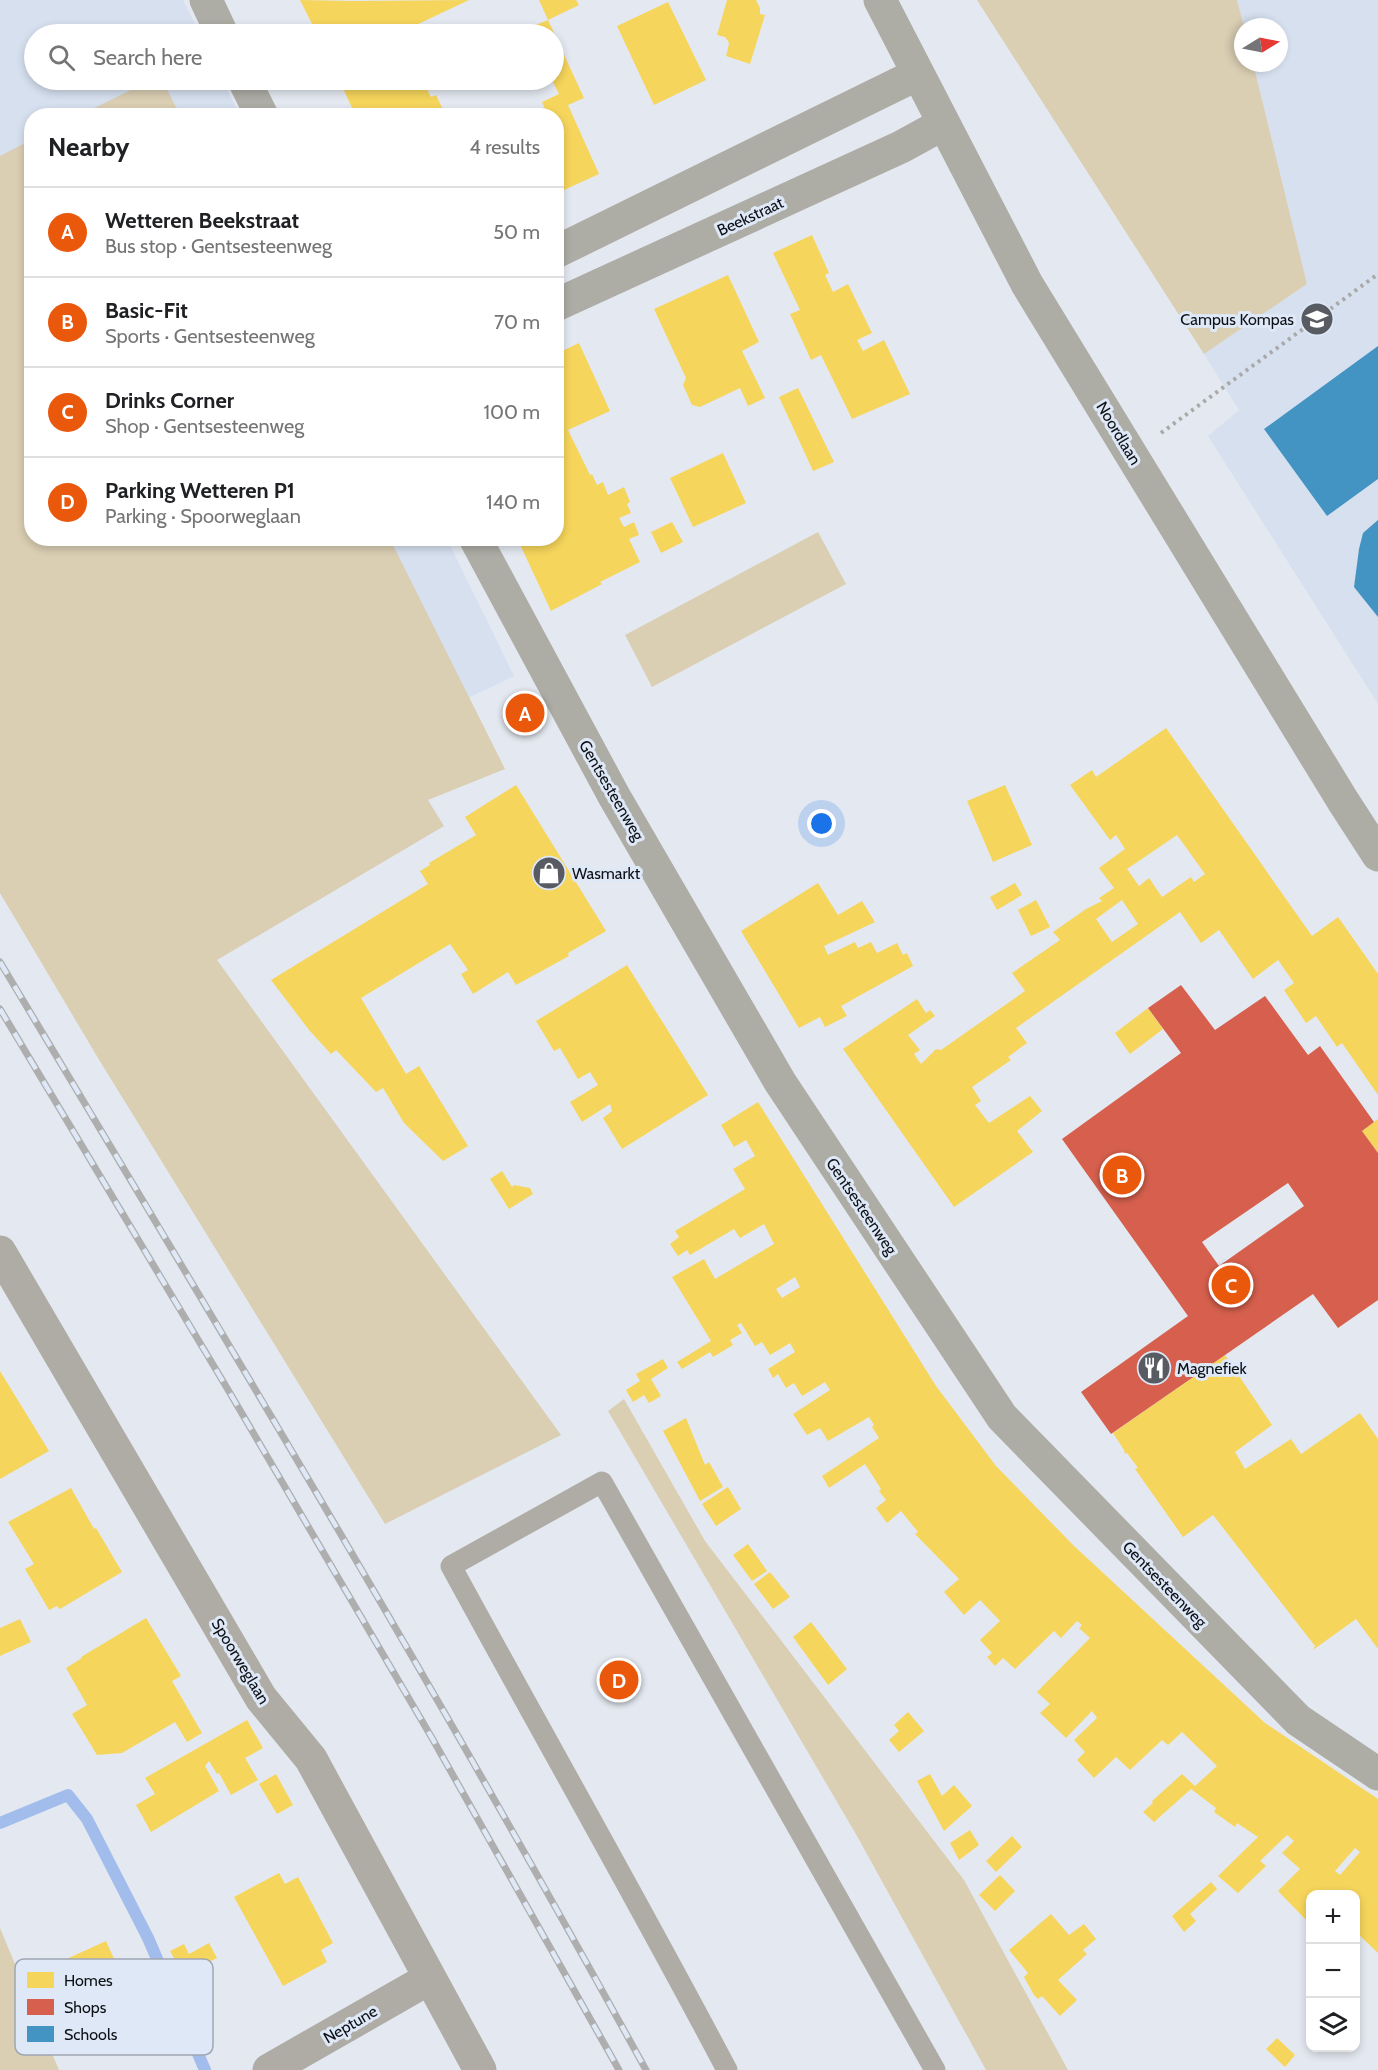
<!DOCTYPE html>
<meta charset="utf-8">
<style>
body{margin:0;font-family:Cabin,sans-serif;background:#f2f2f2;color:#202124}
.controls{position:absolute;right:18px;bottom:18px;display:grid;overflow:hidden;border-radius:12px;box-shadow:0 3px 9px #0003}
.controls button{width:54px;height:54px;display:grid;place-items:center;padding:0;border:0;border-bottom:2px solid #e0e0e0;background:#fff;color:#202124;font:30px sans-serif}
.compass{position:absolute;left:1234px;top:18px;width:54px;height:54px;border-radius:50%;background:#fff;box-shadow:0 3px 9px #0003;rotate:80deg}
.you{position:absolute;left:822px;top:824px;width:21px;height:21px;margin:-15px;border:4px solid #fff;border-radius:50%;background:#1a73e8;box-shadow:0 0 0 9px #1a73e833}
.badge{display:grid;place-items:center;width:39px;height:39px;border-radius:50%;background:#ea580c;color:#fff;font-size:20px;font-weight:700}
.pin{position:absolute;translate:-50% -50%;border:3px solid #fff;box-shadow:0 2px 6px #0006}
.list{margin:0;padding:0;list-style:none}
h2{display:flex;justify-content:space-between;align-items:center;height:78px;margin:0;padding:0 24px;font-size:26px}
h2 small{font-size:20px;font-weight:400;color:#757577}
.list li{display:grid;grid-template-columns:39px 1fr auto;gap:18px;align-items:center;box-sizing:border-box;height:90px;padding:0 24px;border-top:2px solid #e0e0e0}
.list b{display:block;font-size:22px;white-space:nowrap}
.list p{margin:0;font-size:20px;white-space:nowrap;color:#757577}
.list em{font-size:20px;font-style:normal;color:#757577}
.icon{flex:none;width:33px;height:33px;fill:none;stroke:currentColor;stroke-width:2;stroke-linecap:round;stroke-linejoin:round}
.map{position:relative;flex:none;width:1378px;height:2070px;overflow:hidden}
.search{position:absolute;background:#fff;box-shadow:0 3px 9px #0003;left:24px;top:24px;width:540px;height:66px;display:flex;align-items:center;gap:15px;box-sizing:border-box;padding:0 21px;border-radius:33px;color:#757577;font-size:22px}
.panel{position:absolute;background:#fff;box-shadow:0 3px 9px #0003;left:24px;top:108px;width:540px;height:438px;border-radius:24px}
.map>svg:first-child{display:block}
.built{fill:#d6e0ef}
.green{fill:#daceb3}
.homes{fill:#f6d55c;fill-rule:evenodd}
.shops{fill:#d6604d;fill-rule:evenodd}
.schools{fill:#4393c3}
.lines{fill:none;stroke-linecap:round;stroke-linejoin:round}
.stream{stroke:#a2bceb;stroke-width:12}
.path{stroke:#aaa9a8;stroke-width:4;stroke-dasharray:3 4.5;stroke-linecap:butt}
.lane{stroke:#aeaca4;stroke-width:21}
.street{stroke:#aeaca4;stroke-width:33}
.secondary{stroke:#adaca5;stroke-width:33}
.rail-casing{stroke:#adaead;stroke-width:7}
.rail{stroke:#dee8f7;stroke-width:4.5;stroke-dasharray:14;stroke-linecap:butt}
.labels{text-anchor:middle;stroke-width:6;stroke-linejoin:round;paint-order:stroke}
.street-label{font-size:16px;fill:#0d1015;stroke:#dee8f7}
.poi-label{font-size:16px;fill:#0d1015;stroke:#dee8f7;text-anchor:start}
.key{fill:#dee8f7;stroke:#9fa7b3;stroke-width:1.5}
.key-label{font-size:16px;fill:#0d1015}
</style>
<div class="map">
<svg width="1378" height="2070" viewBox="0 0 1378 2070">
<rect width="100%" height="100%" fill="#e4e9f1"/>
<path class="built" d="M0,0H183L200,34H34V80H222L240,115L32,116V538L447,539L514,676L141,855L0,603Z
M1237,0H1378V704L1208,436L1239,410L1204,354L1307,284L1253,63H1279V27H1244Z"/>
<path class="green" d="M977,0H1237L1244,27L1243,63H1253L1307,284L1204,354Z
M151,80H162L180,115H80Z
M31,140L32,538L390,539L505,769L428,800L444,826L217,960L561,1435L385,1524L98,1058L0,893V156Z
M818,532L846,584L652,687L625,635Z
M624,1399L705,1541L964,1880L1068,2070H986L857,1836L608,1411Z
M0,1928L59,2070H0Z"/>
<path class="homes" d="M300,0L353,1L469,0L397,34H317Z
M539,0H576L579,5L548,20L584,98L568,105L599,174L564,190L562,185L556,187V116H548L542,102L559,94L552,80H554V34H531L528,28L548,20Z
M727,0H756L760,8V14L765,15L750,64L726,56L729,44L728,41L725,37L717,35Z
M668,2L706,80L654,105L617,26Z
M339,80H422L431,97L436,95L446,116H356Z
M812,235L829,273L825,275L833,292L848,284L872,333L857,340L863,351L884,340L910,394L852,419L821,355L811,360L790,314L800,310L773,253Z
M728,275L759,342L742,351L765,398L748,406L740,388L700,407L692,405L683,385L686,378L654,309Z
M579,343L610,411L568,430L590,475L592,474L597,485L603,482L608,495L624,487L630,502L627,504L631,513L619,518L624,527L634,522L639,535L629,539L640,562L600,582L602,584L551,611L517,538H556V448L561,446L556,437V354Z
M798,388L834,462L813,471L779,397Z
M723,453L746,503L693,527L670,478Z
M672,522L683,542L661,553L651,532Z
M1166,728L1312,936L1338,917L1378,974V1095L1342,1043L1337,1047L1316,1016L1306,1023L1284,990L1294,983L1278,960L1253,979L1219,930L1201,943L1180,912L1016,1028L1027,1043L1008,1057L1011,1060L972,1087L981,1101L975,1105L989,1123L1030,1096L1042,1111L1017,1131L1033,1152L954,1207L843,1049L917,999L926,1013L930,1010L935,1016L908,1035L920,1050L914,1054L921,1064L936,1049L941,1050L1025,991L1012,973L1060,940L1053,932L1086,909L1102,901L1099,898L1114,888L1099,868L1125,849L1116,835L1110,840L1070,785L1092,770L1096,777ZM1177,835L1205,874L1194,882L1191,877L1162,897L1149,878L1139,886L1127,869ZM1122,900L1138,924L1112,942L1096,919Z
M516,785L606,931L568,953L569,956L516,985L508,972L473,994L461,974L468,970L450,944L361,998L406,1074L419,1066L468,1146L443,1161L404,1123L383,1088L376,1092L336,1050L331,1054L309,1030L271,980L428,884L420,871L430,865L429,863L476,835L465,817Z
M1005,785L1032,845L993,862L967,801Z
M818,883L838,915L862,901L875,922L824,946L828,955L855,942L858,948L871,942L877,953L897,943L903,955L907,953L913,966L841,1006L847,1016L825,1027L820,1017L799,1028L741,931Z
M1015,883L1022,895L997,910L990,897Z
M1036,900L1050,927L1031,936L1018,910Z
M627,965L708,1095L622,1149L603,1118L612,1111L610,1104L582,1122L570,1102L598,1085L590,1072L578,1079L560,1048L554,1051L536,1021Z
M1148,1008L1163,1029L1130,1054L1115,1033Z
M758,1102L936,1386L996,1466L1073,1545L1265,1723L1378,1799V1953L1356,1932V1920L1358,1918L1356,1916V1894H1310V1924L1278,1891L1300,1869L1282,1853L1294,1841L1287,1835L1260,1861L1266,1866L1238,1893L1218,1876L1258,1837L1237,1823L1235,1827L1214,1812L1216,1808L1191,1789L1154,1822L1143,1812L1153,1803L1152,1801L1182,1774L1195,1786L1217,1766L1182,1732L1168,1745L1162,1740L1130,1770L1116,1757L1094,1778L1077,1760L1085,1752L1074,1740L1097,1718L1092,1711L1066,1738L1040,1713L1050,1704L1037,1692L1090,1638L1079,1628L1082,1625L1077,1621L1061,1638L1054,1631L1015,1669L1003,1658L995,1666L987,1657L992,1653L980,1640L1000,1621L980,1600L964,1615L944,1592L959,1579L915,1534L918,1532L901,1511L887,1523L876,1508L886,1500L879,1491L881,1489L865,1464L829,1488L822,1476L879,1438L872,1427L874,1425L869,1417L828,1441L820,1428L807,1435L793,1414L830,1390L825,1382L802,1396L794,1383L786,1388L778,1374L773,1378L768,1369L795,1352L790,1343L770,1355L762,1342L755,1346L741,1323L737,1325L742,1333L730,1340L733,1345L713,1357L710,1352L682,1369L677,1362L711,1341L672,1277L704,1259L715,1279L774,1244L764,1224L740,1238L734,1229L690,1255L687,1250L678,1256L670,1244L679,1237L675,1231L745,1189L733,1169L755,1156L746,1140L734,1147L721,1125ZM795,1277L800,1287L782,1298L776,1289ZM1355,1848L1360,1852L1340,1875L1335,1871Z
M1378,1119V1153L1362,1131Z
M502,1171L512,1187L514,1185L530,1188L533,1194L509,1209L490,1179Z
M1225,1355L1272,1425L1235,1452L1245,1469L1291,1439L1301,1454L1360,1413L1378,1439V1649L1356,1619L1313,1650L1315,1646L1213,1515L1183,1537L1135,1469L1138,1468L1127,1453L1125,1454L1124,1450L1113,1433Z
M663,1359L668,1368L651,1379L661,1396L649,1403L644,1395L633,1402L626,1390L640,1381L636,1374Z
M0,1371L49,1451L0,1479Z
M686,1418L705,1465L709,1462L723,1487L700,1501L663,1431Z
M728,1487L741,1509L716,1526L702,1504Z
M71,1488L94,1529L96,1528L122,1572L60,1609L57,1606L49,1610L25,1569L34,1564L8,1522Z
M748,1544L767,1571L752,1581L733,1555Z
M770,1572L790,1597L773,1609L754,1584Z
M146,1618L181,1676L172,1681L202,1733L187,1742L175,1722L122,1753L97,1755L72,1714L87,1705L66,1668L82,1658L81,1657Z
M20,1619L31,1642L0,1656V1628Z
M811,1622L847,1669L828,1685L793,1637Z
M908,1712L924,1731L899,1752L889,1740L899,1731L894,1725Z
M247,1720L263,1748L245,1758L258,1780L231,1795L219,1773L217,1774L209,1761L205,1766L219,1791L151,1832L136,1805L155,1794L145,1778Z
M276,1774L293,1805L277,1814L259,1784Z
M930,1774L942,1796L954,1785L972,1806L944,1831L917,1781Z
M970,1830L979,1845L959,1860L950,1843Z
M1012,1836L1022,1847L996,1872L986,1861Z
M279,1873L285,1884L298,1877L333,1943L321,1950L327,1962L283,1986L234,1897Z
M1000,1875L1015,1891L995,1911L979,1895Z
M1211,1882L1217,1889L1190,1914L1196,1921L1184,1932L1172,1916Z
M1051,1914L1069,1935L1084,1924L1096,1939L1083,1950L1087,1954L1058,1980L1077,2000L1060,2016L1042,1996L1038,1999L1034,1995L1024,1977L1028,1973L1009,1950Z
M106,1941L146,2030L101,2051L89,2041L74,2047L40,1971Z
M209,1943L217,1958L183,1975L170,1951L184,1944L189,1954Z
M1277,2038L1295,2055L1285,2067L1266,2049Z"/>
<path class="shops" d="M1181,985L1215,1030L1265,996L1308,1055L1320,1046L1374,1122L1362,1131L1378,1153V1300L1338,1328L1313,1294L1111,1434L1081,1392L1188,1316L1062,1139L1181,1053L1148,1008ZM1288,1183L1304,1206L1219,1266L1202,1242Z"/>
<path class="schools" d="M1378,346V479L1327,516L1264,429Z
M1378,520V617L1354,587L1359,549L1363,533Z"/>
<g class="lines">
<path class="stream" d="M0,1823L68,1795L87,1819L148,1938L205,2070"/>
<path class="path" d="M1161,433L1378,274"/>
<path class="lane" d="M727,2070C638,1901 543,1735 451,1566L602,1482L935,2070"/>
<path class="street" d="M0,1252L261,1698L311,1759L480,2070
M269,2070L430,1978"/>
<path class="secondary" d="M206,0L222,34
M880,0L1027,284L1343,801L1378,855
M244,80L262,116
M556,252L918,74
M556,305L901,147L943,124
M475,538L614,796L780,1082L1002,1417L1298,1720L1378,1774"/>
<g class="rail-casing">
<path id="rail" d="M0,962C220,1329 440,1695 646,2070
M0,1009L227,1388L432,1738L619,2070"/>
</g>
<use href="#rail" class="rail"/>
</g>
<defs>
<g id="school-disc" transform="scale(1.725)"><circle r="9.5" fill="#585c62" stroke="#dee8f7"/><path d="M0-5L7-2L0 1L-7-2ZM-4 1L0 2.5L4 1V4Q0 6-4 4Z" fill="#fff"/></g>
<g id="shop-disc" transform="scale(1.725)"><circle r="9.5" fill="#585c62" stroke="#dee8f7"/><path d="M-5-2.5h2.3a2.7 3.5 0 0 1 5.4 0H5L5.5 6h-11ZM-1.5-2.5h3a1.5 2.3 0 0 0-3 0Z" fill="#fff"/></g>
<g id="restaurant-disc" transform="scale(1.725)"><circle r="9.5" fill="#585c62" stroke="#dee8f7"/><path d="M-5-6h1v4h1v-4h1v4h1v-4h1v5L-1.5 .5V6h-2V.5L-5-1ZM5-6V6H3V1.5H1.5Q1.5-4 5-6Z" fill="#fff"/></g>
</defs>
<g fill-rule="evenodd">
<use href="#school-disc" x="1317" y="319"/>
<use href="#shop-disc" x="549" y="873"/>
<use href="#restaurant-disc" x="1154" y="1368"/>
</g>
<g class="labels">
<g class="street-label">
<text transform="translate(750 216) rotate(-25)" y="6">Beekstraat</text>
<text transform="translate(1119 433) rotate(59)" y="6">Noordlaan</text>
<text transform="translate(612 790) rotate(60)" y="6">Gentsesteenweg</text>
<text transform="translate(862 1206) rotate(56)" y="6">Gentsesteenweg</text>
<text transform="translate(1165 1584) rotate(46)" y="6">Gentsesteenweg</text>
<text transform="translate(241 1661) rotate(59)" y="6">Spoorweglaan</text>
<text transform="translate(350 2024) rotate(-30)" y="6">Neptune</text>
</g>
<g class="poi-label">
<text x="1294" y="325" text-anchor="end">Campus Kompas</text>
<text x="572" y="879">Wasmarkt</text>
<text x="1177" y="1374">Magnefiek</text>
</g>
</g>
<rect x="15" y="1959" width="198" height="96" rx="9" class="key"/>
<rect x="27" y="1972" width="27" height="16" fill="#f6d55c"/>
<rect x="27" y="1999" width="27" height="16" fill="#d6604d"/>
<rect x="27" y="2026" width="27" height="16" fill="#4393c3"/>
<g class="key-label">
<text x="64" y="1986">Homes</text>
<text x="64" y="2013">Shops</text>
<text x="64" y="2040">Schools</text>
</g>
</svg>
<div class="controls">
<button>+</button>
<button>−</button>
<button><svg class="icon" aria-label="layers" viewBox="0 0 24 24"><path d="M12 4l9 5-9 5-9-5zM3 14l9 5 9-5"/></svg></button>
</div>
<svg class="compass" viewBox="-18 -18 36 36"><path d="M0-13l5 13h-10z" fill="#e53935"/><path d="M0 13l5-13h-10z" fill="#757577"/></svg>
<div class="you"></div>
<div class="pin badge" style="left:525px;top:713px">A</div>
<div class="pin badge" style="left:1122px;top:1175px">B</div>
<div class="pin badge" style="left:1231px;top:1285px">C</div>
<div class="pin badge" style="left:619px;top:1680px">D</div>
<div class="search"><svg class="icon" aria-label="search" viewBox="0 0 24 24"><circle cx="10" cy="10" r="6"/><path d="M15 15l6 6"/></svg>Search here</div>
<section class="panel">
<h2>Nearby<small>4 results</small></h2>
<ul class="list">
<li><span class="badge">A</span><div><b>Wetteren Beekstraat</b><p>Bus stop · Gentsesteenweg</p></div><em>50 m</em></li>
<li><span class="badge">B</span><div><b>Basic-Fit</b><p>Sports · Gentsesteenweg</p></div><em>70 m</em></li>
<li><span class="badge">C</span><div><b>Drinks Corner</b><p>Shop · Gentsesteenweg</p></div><em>100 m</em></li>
<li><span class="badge">D</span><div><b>Parking Wetteren P1</b><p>Parking · Spoorweglaan</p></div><em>140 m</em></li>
</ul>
</section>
</div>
